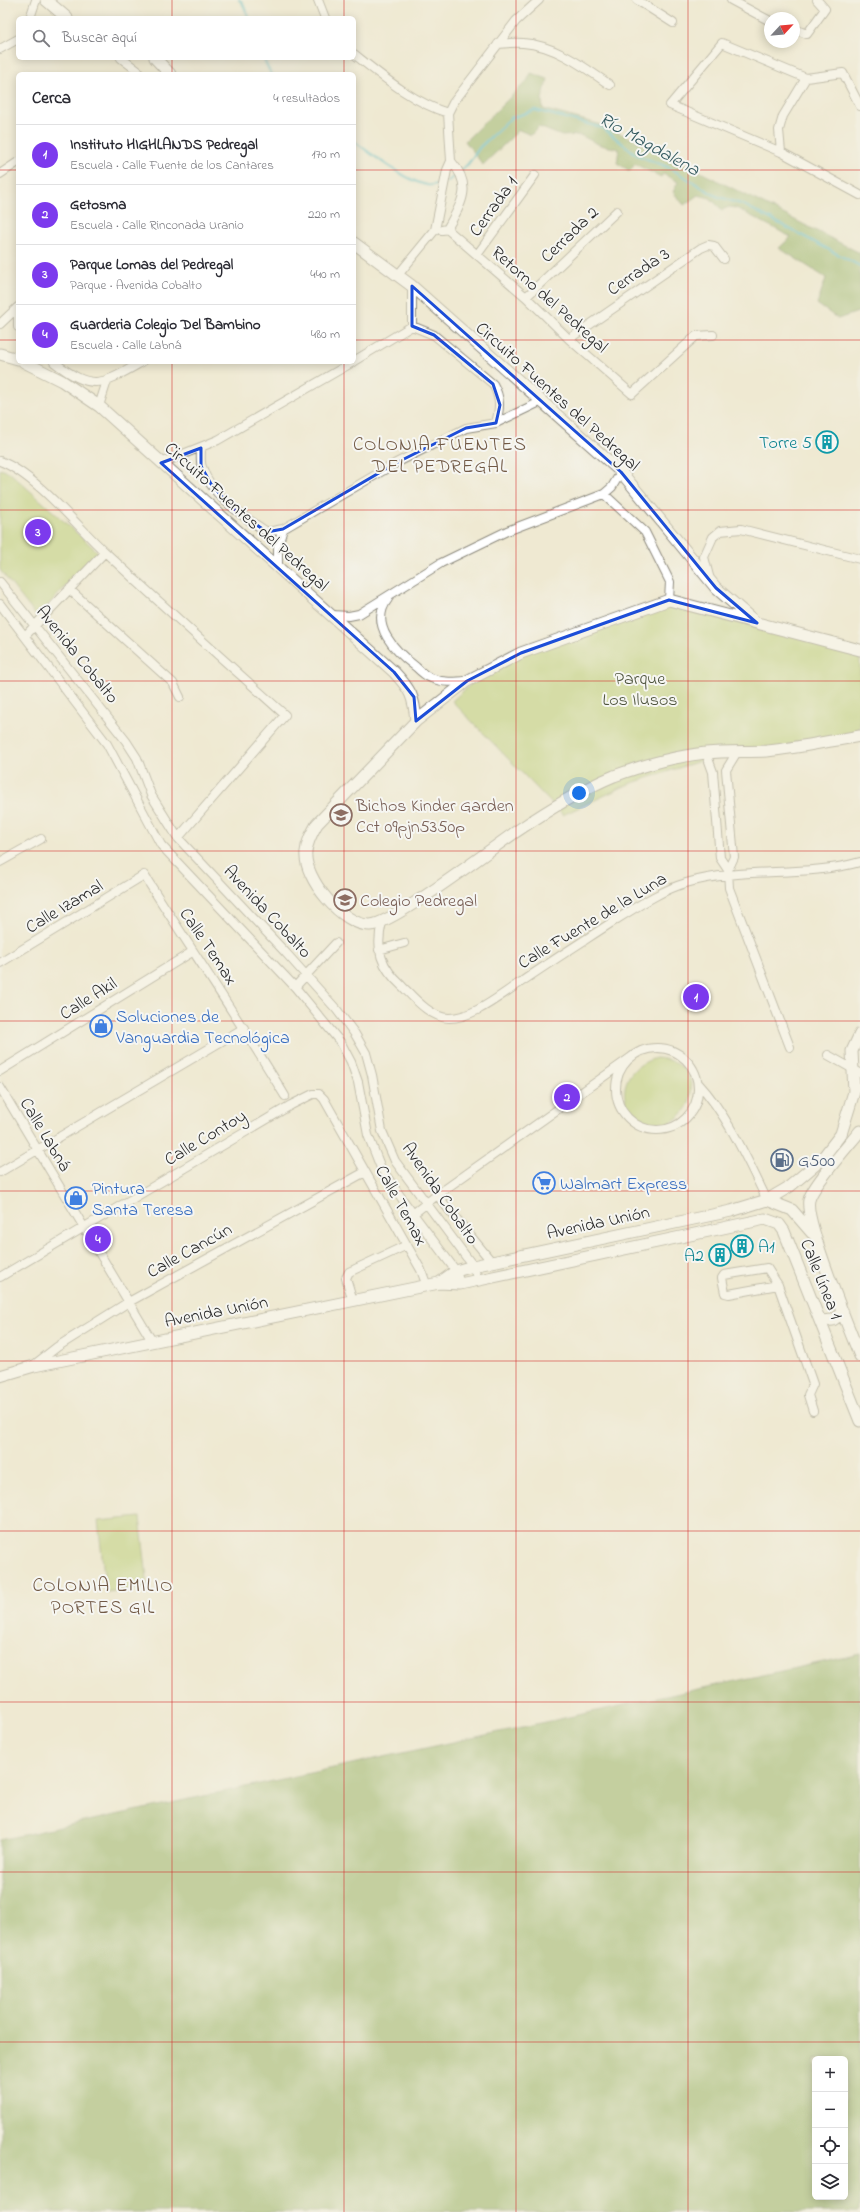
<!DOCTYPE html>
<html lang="es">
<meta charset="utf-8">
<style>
body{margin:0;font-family:"Indie Flower",sans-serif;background:#f7f7f7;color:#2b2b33}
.controls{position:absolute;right:12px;bottom:12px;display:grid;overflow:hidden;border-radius:6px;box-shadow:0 2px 10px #0003}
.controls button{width:36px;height:36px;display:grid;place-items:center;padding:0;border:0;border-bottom:1px solid #e1e1e2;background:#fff;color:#2b2b33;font:20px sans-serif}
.compass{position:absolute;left:764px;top:12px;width:36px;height:36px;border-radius:50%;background:#fff;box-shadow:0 2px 10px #0003;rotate:64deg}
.you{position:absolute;left:579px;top:793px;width:14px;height:14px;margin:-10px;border:3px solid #fff;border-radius:50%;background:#1a73e8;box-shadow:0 0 0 6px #1a73e833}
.badge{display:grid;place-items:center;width:26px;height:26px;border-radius:50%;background:#7c3aed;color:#fff;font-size:13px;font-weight:700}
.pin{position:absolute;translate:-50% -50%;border:2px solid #fff;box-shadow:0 1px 4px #0006}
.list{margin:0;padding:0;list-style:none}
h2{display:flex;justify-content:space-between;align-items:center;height:52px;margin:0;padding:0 16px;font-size:17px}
h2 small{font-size:13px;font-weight:400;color:#7c7c81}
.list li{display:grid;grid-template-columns:26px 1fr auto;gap:12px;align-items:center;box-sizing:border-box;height:60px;padding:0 16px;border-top:1px solid #e1e1e2}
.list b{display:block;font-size:15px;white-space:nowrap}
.list p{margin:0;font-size:13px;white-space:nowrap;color:#7c7c81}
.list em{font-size:13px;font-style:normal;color:#7c7c81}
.icon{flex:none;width:22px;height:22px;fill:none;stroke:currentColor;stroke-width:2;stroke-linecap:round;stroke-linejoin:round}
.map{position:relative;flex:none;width:860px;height:2212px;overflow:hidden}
.search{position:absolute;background:#fff;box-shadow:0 2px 10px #0003;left:16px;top:16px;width:340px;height:44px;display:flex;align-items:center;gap:10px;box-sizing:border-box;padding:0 14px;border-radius:6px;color:#7c7c81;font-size:15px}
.panel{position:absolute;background:#fff;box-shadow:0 2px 10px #0003;left:16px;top:72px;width:340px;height:292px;border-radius:6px}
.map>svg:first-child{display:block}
.green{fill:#b6cd72;stroke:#707c4e}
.forest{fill:#90b064;stroke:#5e6e48;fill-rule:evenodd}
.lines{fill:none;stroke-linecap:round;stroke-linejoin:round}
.stream{stroke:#47b4c2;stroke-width:2.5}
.street-casing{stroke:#8d8a7e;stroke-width:10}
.secondary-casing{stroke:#8d8a7e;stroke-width:13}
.street{stroke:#fff;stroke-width:8}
.secondary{stroke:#fff;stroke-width:11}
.marked{fill:none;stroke:#1d4ed8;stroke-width:3;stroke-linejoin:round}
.grid{fill:none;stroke:#d62828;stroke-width:1;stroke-opacity:0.55}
.labels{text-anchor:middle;stroke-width:4;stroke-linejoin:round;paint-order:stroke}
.street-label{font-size:18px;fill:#2b2b2b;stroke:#f6f6f2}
.culture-label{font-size:18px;fill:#0d838f;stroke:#f6f6f2;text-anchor:end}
.park-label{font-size:18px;fill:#4e543d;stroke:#f6f6f2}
.education-label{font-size:18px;fill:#785e54;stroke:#f6f6f2;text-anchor:start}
.shop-label{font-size:18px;fill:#366cbe;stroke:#f6f6f2;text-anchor:start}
.service-label{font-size:18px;fill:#4e5e75;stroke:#f6f6f2;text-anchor:start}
.water-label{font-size:19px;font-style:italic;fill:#355b60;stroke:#f6f6f2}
.neighbourhood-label{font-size:19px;letter-spacing:1px;fill:#725a46;stroke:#f6f6f2}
</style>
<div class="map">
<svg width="860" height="2212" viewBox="0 0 860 2212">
<rect width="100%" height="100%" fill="#f6f6f2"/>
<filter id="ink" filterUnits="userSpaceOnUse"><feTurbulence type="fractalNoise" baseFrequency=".025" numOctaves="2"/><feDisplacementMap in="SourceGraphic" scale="8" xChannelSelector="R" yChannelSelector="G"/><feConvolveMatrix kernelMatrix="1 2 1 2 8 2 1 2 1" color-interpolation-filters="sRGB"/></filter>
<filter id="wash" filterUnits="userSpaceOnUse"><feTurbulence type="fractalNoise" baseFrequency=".012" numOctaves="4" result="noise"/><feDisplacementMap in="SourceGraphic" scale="16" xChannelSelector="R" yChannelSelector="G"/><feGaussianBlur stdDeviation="0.9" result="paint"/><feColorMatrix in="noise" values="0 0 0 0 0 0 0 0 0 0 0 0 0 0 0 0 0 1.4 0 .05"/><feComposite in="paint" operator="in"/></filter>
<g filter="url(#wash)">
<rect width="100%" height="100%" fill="#efe9d2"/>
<path class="green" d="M0,469L9,472L98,552L37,617L0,570Z
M669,600L860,650V739L703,760L629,784L563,815L452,701L471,684L521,653Z
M656,1058C682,1059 697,1077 689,1102C686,1111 679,1118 671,1122C629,1144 599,1074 656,1058Z
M140,1517L148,1587L106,1592L98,1521Z"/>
<path class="forest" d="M531,73L548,79L542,99L543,109L602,125L669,156L860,253V314L858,312L838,319L817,304L826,278L779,248L791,237L736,208L729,207L722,210L710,198L698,195L684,205L673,192L678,182L663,174L661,177L635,164L630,171L617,163L619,149L600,145L580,135L562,136L539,127L531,135L519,130L483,165L465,141L527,81Z
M860,1654V2212H0V1840ZM815,2059H845V2197H815Z"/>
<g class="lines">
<path class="stream" d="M239,0L242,2L249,18
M263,58L271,74
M354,141C371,154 406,181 427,185C431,186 438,184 442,183
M461,171L468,164L480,147L511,118L535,110L603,128L637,155L670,168L716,196L744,205L860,266
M447,182L457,174"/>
</g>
</g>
<g filter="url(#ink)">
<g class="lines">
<g class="street-casing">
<path id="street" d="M318,0L325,18
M637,0L673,23
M731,0L770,21
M30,18L36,0
M794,29L807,34L825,9L817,0
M498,44C506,43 515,42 523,43C555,45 584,67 610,85
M0,49L18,39
M354,54C382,76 414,103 448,113
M121,58L138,71V74
M860,106L843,73L806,78L722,43L670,105L781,152L860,195
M781,152L779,130L783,116L806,78
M0,174L18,162
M447,229L526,297L569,339L632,394L696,336L713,335
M442,230L447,229C461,204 474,187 451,161
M477,255L535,175
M398,275L435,230L447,170L451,161L448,113L453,103L516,21L539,0
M526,297L617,211
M18,308V327
M0,324L18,307
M412,326V286
M569,339L701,248L708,245L714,246L724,259
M354,361L412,326L434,335L493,384C501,398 500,408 496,423
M54,362C93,392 101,385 142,362
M99,406L107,381
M201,448C201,454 200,462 202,467C212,497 242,515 267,532L283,529
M0,461C36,475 76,525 105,552C164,607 225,661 285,715L178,838
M161,463L218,440L353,362
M604,494L645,532L670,582L669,600
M278,567V545L283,529L396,463L466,428L496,423L540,402
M709,576L704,557L713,537L720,531L741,529L860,559
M0,582L126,741L137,758L151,795L178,838L286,953L337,1010L355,1034L366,1053L372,1075L382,1131L395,1161L473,1266L478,1280
M69,589L173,683L180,697
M388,599C368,625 396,652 416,667C420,671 425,676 431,678C443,683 455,682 467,681
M0,604L107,744L161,845L295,987L341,1043L351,1062L358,1082L368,1135L381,1168L405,1203L456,1271L460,1284
M332,615L349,616L359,614L441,563L507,531L604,494L612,487L621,472
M25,636L105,552
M737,752L726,770L734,857L728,870L729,888L790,1047
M706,753L713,772L720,858L728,870
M0,862L41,839
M382,922C375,950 381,967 402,986C414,998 431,1018 449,1018C474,1018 500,995 521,982C553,960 585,940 617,919C638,906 662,890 686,883C743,866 804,878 860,862
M379,950L404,943
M0,963L144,875C191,949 240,1021 285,1096
M295,987L336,943
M616 1089a41 41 0 1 1 82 0a41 41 0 1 1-82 0Z
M828,1055L860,1073
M0,1071L192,952
M698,1083C727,1114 748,1161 767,1200
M0,1087L152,1341
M0,1172L244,1028
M437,1195L491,1261
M413,1214L437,1195L630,1058
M0,1277L291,1105L313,1094H319L324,1099L421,1270L427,1286
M778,1285L729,1294L725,1293L722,1278L724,1275L767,1268L778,1285L813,1384L808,1395L813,1411
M353,1301L346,1278L349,1272L407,1245
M34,1365L57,1347L127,1303L365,1172"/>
</g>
<g class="secondary-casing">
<path id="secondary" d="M46,0L67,18
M155,58L170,74
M354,243L412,286L621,472L716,588L754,621
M0,354L18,359
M24,362L62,381L99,406L394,672C411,690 414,697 416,721
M860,650L669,600L521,653L467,681L416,721L317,824C312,833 307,841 306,852C303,878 343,926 370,925C393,924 492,848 517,831C548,810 580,790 614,776C641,766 677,756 706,753C726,751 746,752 767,751C798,748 829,741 860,736
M860,1131C849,1145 812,1186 809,1200C804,1221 850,1331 860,1356
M767,1200L792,1210L812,1233
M439,1283L456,1271L473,1266L731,1211L767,1200L789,1187L821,1160L841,1134L854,1092L852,1051L860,1034
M820,1321L833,1320L843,1313
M0,1376L34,1366L439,1283L460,1284L765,1219L779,1224L784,1231L860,1421"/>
</g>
<use href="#street" class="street"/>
<use href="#secondary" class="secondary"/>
</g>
</g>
<path d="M0 0H860V2212H0ZM412,286L621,472L716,588L757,623L669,600L521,653L467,681L416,721L414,697L394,672L161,463L201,448V466L211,484L232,508L267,532L283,529L396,463L466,428L496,423L500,405L493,384L434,335L412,326Z" fill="#efe9d2" fill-opacity=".55" fill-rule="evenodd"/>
<path class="marked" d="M412,286L621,472L716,588L757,623L669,600L521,653L467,681L416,721L414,697L394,672L161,463L201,448V466L211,484L232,508L267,532L283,529L396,463L466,428L496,423L500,405L493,384L434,335L412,326Z"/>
<path class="grid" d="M172,0V18M344,0V18M516,0V2212M688,0V2212M172,58V74M344,58V74M0,170H18M354,170H860M0,340H18M354,340H860M172,362V2212M344,362V2212M0,510H860M0,681H860M0,851H860M0,1021H860M0,1191H860M0,1361H860M0,1531H860M0,1702H860M0,1872H860M0,2042H860"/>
<defs>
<g id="building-ring" transform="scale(1.15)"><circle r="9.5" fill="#f6f6f2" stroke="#0f9aa8" stroke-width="1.5"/><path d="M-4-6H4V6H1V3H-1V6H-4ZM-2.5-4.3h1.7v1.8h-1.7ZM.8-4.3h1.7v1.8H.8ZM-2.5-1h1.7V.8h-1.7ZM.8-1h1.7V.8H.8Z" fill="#0f9aa8"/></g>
<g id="school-ring" transform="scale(1.15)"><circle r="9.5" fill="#f6f6f2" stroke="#8d6e63" stroke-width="1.5"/><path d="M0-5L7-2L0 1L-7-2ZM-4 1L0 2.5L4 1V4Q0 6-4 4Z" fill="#8d6e63"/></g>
<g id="shop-ring" transform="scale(1.15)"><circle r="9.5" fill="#f6f6f2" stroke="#3f7fe0" stroke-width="1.5"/><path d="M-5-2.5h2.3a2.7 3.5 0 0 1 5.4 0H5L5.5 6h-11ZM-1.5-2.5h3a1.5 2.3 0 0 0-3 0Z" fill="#3f7fe0"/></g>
<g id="fuel-ring" transform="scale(1.15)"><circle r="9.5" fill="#f6f6f2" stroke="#5c6f8a" stroke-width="1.5"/><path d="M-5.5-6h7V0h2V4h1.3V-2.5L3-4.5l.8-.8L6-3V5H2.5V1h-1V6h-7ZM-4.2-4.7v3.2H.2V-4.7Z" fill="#5c6f8a"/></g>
<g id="supermarket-ring" transform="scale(1.15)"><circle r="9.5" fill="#f6f6f2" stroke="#3f7fe0" stroke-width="1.5"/><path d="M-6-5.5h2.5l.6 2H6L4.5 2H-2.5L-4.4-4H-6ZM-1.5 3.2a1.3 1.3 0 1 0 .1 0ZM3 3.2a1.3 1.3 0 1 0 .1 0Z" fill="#3f7fe0"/></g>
</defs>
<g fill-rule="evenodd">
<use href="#building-ring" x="827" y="442"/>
<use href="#school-ring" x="341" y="815"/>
<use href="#school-ring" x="345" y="900"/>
<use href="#shop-ring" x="101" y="1026"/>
<use href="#fuel-ring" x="782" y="1160"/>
<use href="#supermarket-ring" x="544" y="1183"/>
<use href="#shop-ring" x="76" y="1198"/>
<use href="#building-ring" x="742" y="1246"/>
<use href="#building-ring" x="720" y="1255"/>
</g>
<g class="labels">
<g class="street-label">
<text transform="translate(493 206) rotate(-54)" y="6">Cerrada 1</text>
<text transform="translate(569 234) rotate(-44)" y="6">Cerrada 2</text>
<text transform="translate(638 271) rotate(-34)" y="6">Cerrada 3</text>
<text transform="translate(550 299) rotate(42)" y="6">Retorno del Pedregal</text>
<text transform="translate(558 396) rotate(42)" y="6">Circuito Fuentes del Pedregal</text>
<text transform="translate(247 516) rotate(42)" y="6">Circuito Fuentes del Pedregal</text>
<text transform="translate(78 654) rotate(51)" y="6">Avenida Cobalto</text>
<text transform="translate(64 906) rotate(-31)" y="6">Calle Izamal</text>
<text transform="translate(268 911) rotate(47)" y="6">Avenida Cobalto</text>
<text transform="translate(592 920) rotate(-31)" y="6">Calle Fuente de la Luna</text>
<text transform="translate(209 946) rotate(56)" y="6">Calle Temax</text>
<text transform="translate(88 998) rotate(-32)" y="6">Calle Akil</text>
<text transform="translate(46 1134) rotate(59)" y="6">Calle Labná</text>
<text transform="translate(205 1137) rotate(-31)" y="6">Calle Contoy</text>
<text transform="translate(441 1193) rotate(55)" y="6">Avenida Cobalto</text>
<text transform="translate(402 1205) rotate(61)" y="6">Calle Temax</text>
<text transform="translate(598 1222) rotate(-12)" y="6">Avenida Unión</text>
<text transform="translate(189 1250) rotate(-29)" y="6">Calle Cancún</text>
<text transform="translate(822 1279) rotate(68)" y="6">Calle Línea 1</text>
<text transform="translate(216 1311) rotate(-11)" y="6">Avenida Unión</text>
</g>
<g class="culture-label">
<text x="812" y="448">Torre 5</text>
<text x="758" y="1252" text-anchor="start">A1</text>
<text x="704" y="1261">A2</text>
</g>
<g class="park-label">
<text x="640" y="684">Parque<tspan x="640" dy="21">Los Ilusos</tspan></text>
</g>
<g class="education-label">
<text x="356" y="811">Bichos Kinder Garden<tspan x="356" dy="21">Cct 09pjn5350p</tspan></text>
<text x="360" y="906">Colegio Pedregal</text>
</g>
<g class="shop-label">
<text x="116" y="1022">Soluciones de<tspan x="116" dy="21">Vanguardia Tecnológica</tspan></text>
<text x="560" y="1189">Walmart Express</text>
<text x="92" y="1194">Pintura<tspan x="92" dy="21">Santa Teresa</tspan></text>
</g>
<g class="service-label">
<text x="798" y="1166">G500</text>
</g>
<g class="water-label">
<text transform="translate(650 143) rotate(29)" y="7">Río Magdalena</text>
</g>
<g class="neighbourhood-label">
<text x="440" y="450">COLONIA FUENTES<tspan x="440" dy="22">DEL PEDREGAL</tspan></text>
<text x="103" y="1591">COLONIA EMILIO<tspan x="103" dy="22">PORTES GIL</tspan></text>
</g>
</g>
</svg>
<div class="controls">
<button>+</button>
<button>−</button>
<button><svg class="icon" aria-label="locate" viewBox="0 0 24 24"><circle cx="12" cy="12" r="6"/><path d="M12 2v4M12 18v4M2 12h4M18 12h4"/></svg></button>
<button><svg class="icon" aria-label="layers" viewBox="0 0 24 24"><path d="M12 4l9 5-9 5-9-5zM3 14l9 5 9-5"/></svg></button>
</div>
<svg class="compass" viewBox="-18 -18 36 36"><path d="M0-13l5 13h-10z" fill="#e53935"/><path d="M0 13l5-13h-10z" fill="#7c7c81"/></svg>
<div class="you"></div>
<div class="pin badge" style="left:696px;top:997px">1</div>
<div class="pin badge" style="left:567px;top:1097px">2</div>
<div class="pin badge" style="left:38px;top:532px">3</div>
<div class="pin badge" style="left:98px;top:1239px">4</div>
<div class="search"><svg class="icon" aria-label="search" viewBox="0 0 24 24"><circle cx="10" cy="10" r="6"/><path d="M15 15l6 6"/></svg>Buscar aquí</div>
<section class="panel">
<h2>Cerca<small>4 resultados</small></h2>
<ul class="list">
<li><span class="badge">1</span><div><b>Instituto HIGHLANDS Pedregal</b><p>Escuela · Calle Fuente de los Cantares</p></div><em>170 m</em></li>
<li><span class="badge">2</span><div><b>Getosma</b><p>Escuela · Calle Rinconada Uranio</p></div><em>220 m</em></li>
<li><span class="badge">3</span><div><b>Parque Lomas del Pedregal</b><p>Parque · Avenida Cobalto</p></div><em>440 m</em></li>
<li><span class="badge">4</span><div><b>Guarderia Colegio Del Bambino</b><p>Escuela · Calle Labná</p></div><em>480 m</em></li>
</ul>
</section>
</div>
